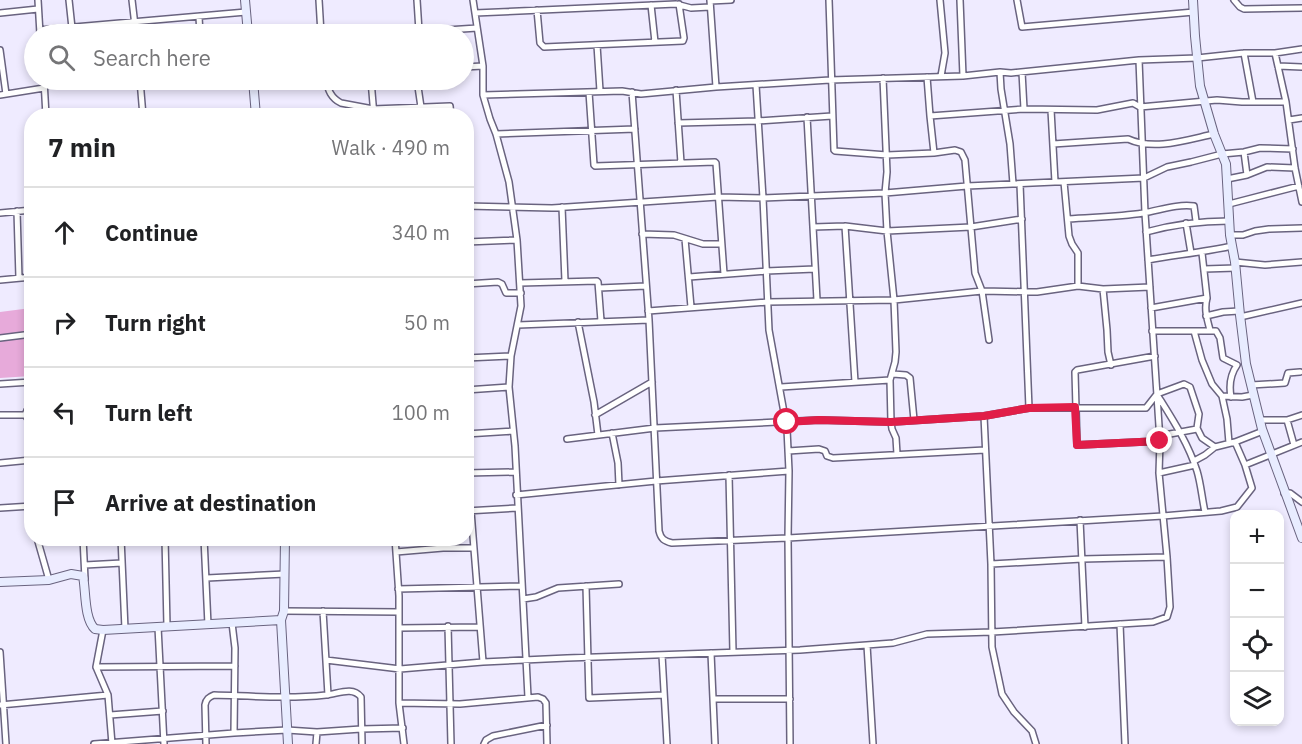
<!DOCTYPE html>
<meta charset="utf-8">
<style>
body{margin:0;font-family:"IBM Plex Sans",sans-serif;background:#f6f6f6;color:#202124}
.controls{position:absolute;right:18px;bottom:18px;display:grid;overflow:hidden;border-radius:12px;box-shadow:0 3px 9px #0003}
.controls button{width:54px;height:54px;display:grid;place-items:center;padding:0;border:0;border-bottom:2px solid #e0e0e0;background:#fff;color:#202124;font:30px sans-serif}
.stop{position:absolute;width:18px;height:18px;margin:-14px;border:4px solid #e11d48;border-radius:50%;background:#fff}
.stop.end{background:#e11d48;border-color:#fff;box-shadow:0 2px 6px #0008}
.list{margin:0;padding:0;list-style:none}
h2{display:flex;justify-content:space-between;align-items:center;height:78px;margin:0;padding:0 24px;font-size:26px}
h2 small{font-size:20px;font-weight:400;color:#757577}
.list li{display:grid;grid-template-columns:39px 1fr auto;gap:18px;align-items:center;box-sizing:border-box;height:90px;padding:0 24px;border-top:2px solid #e0e0e0}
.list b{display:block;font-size:22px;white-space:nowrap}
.list em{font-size:20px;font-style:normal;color:#757577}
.icon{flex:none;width:33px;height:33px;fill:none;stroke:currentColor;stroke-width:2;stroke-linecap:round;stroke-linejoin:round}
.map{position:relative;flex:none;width:1302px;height:744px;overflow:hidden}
.search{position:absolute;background:#fff;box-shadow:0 3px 9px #0003;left:24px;top:24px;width:450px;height:66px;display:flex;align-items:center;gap:15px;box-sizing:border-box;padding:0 21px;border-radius:33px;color:#757577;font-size:22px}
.panel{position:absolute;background:#fff;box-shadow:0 3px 9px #0003;left:24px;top:108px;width:450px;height:438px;border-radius:24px}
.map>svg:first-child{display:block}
.green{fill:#e7aada}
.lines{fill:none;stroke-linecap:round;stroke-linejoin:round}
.street-casing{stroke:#69637f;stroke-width:8}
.secondary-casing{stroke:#69637f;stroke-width:10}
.street{stroke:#fff;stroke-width:5}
.secondary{stroke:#e8ecff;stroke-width:8}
.route{stroke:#e11d48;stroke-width:8}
</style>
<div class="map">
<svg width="1302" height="744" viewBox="0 0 1302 744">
<rect width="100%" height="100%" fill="#efebff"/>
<path class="green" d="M31,308V376L0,378V312Z"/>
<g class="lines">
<g class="street-casing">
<path id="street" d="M38,0L40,34
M69,0L72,28
M132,0L136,34
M319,0L321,34
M417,0L419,31
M473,0L483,66V95L490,119L496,134L509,182L517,240L521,306L511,356L509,387L515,446L528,697
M710,0L716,87
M829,0L834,150L835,151L887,155L934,153L955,150L961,152L965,160L975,273L982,291L989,340
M940,0L945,53L941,76
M960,0L963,76
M1017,0L1022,27L1194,12
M1234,0L1240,7L1244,9L1302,8
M710,1L731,0
M651,5L655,42
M537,10L540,43L544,47L683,41L684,38L679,4
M0,13L38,9
M475,13L676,4L691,8L710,7
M199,17L200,34
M40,30L246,12
M386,34L477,28
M597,45L600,91
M0,50L6,94
M1244,53L1253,102
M1275,53L1286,102L1295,168L1302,202
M1278,66L1302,67
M464,67L483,66
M1000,72L1001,89L1010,144L1013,184
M1022,72L1024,109
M927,77L930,116L934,153
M883,78L887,172L885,193L887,231L894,300L896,352L895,362L890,380L891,422L892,429L896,438L897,454
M44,80L46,116
M140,80L143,116
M326,80C328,90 331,98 341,103L373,109L450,106L451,116
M371,80L374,116
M417,80L421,107
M756,85L763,198L769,330L787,429L789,471L788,538L790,744
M676,90L681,163
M589,92L594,165L595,166L715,162L716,163L724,274
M632,92L649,320L659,531C661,539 664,541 672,543L788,538L1163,516L1221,511L1237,507L1252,488L1245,465L1235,442
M0,95L44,88
M483,95L622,91L641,94L716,87L830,80L963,76L1000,72L1011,73L1139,60L1197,58L1244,53H1275L1302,49
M1051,110L1055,182
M222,116L256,113
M930,116L1024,109L1097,110L1133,103L1140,107L1217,100L1242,102H1286
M807,117L817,300
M1289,120L1302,118
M678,123L758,121L832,116
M496,134L635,129
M1053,144L1128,139C1154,151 1186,140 1214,134
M1244,152L1247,175
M1227,179L1247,175L1267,167L1295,168
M1064,182L1069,236L1072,244L1078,253V286
M1020,184L1029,408
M1229,204L1299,186
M466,206L552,208L718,197L763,198L885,193L967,186L1144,178L1167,167L1191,162L1222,154L1244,152L1260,148L1293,149
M562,207L565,281
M17,211L19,278
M0,213L32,210
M1068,219C1093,217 1118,217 1143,213C1161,210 1176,204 1194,206L1196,221
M1186,223L1191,253
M845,226L855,382
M813,227L845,226L887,231L971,227L1022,219
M1146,232C1175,224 1199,221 1229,221
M642,234L674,235L703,244H721
M1230,235H1243L1255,231L1269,229L1302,228
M685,239L691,307
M466,242L517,240
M1202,253L1207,298C1204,309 1207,319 1210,330
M1148,260C1176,255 1204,252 1232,246
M1235,262L1265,265L1302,262
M1204,269L1236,268
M689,277L766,271L815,269
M0,280L32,277
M520,283L597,281L598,282L601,321
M466,284L498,282L502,284L506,293H521
M599,288L646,286
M1103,289L1107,330L1108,352L1111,365
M1151,308L1207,298
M648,311L768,302L894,300L982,291L1037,292L1078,286L1103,289L1150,287
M1206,316L1223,312L1239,311
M1240,317L1302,303
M578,322L594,402L598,435
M518,325L649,320
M1152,331H1216L1220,338L1223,358L1237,365C1230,375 1229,386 1231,397
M1194,331L1202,360L1212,384L1222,396L1227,419L1229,443
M0,338L32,334
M1155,356L1077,370L1075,372L1077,445L1160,441
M466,358L511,356
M893,374L906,375L910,378L914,420
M28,382V408L25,415L30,422V460
M0,384L31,382
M1251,385L1285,383L1288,373L1300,372
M781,387L890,380
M466,390L509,387
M1158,396C1173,420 1188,443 1197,471C1201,484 1202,499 1205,512
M1222,396L1242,397L1253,395
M0,415H25
M595,415L652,382
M984,416L991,564L992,647L1002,694L1014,712L1032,731L1036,744
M1260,420H1287L1302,415
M1287,420L1294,445
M612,433L618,463L619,485
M466,434L513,431
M1159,436L1197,429
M567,439L655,428L819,420L891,422L984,416L1029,408H1146L1157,394L1184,384L1190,387L1199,414L1197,428L1202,438L1215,447
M788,451L819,449L825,451L827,456L833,458L985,450
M1194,461L1205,455L1215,447L1235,442L1263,431
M0,463L31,460
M1245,465L1302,442
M466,473L516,472
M1159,473L1195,465
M729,475L733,652
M1284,493H1290L1302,502
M516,495L656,481L789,471
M0,508L32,506
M466,511L517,508
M471,511L483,662
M1080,520L1085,627
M37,538L49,580
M83,538L85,579
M121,538L125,629
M165,538L167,626
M204,538L208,625
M395,538L399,596V703L404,744
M442,538L443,548
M396,552L443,548H473
M991,564L1082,559L1167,557
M85,565L122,563
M207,578L285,574
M586,586L589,698L664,695
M398,589L522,586
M523,599L536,597L558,588L619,584
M284,611L399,612
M323,611L328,695
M232,623L235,648L234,733
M1120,624L1125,744
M448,626L451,744
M158,627L164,744
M399,628L480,627
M103,630L96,667L108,695L112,744
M867,645L873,744
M0,652L6,744
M711,653L715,744
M662,655L667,744
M326,660L400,669L483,662L567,658L800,650L893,643L927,634L992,632L1153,622L1167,617L1170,607L1167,557L1159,473L1160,441L1145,213L1139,60
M96,667L235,666
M713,699H790
M399,703L460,704L538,697L543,699L546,703L547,744
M0,705L108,695
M110,715L163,711
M94,744L234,733L287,730L317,732L361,729L403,728
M206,744L205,705C206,699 209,697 214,695C251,696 289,699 326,695C338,694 352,686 361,697L362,744
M316,744L317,732
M484,744L486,740L493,736L547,725"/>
</g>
<g class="secondary-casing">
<path id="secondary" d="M245,0L248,34
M1193,0L1195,36L1200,86L1214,134L1226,164L1230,235L1235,262L1240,315L1246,364L1262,429L1302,538
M253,80L256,116
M285,538L284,611L281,620L288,744
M0,582L49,580L71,574L83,576C86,591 84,619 95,629L103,630L281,620"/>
</g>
<use href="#street" class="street"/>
<use href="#secondary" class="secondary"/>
</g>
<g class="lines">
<path class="route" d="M787,422L819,420L891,422L984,416L1029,408L1075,407L1077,445L1160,441"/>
</g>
</svg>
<div class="controls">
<button>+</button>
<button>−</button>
<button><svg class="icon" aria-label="locate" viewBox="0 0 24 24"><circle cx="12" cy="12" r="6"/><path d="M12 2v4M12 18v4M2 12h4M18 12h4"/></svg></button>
<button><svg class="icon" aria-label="layers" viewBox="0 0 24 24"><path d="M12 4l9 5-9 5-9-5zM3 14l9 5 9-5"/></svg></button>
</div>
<div class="stop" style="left:787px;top:422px"></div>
<div class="stop end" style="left:1160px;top:441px"></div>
<div class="search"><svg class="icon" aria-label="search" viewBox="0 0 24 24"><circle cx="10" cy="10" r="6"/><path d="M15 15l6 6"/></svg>Search here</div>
<section class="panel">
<h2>7 min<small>Walk · 490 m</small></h2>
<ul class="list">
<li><svg class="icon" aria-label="ahead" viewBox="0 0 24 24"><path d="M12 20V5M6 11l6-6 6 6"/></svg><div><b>Continue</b></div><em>340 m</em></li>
<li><svg class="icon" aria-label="right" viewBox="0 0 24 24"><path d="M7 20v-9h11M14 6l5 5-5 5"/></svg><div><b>Turn right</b></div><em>50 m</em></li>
<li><svg class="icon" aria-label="left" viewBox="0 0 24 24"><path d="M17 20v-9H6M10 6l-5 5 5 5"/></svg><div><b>Turn left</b></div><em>100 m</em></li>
<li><svg class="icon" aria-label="arrive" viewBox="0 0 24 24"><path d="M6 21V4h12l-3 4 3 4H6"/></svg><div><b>Arrive at destination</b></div></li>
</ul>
</section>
</div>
